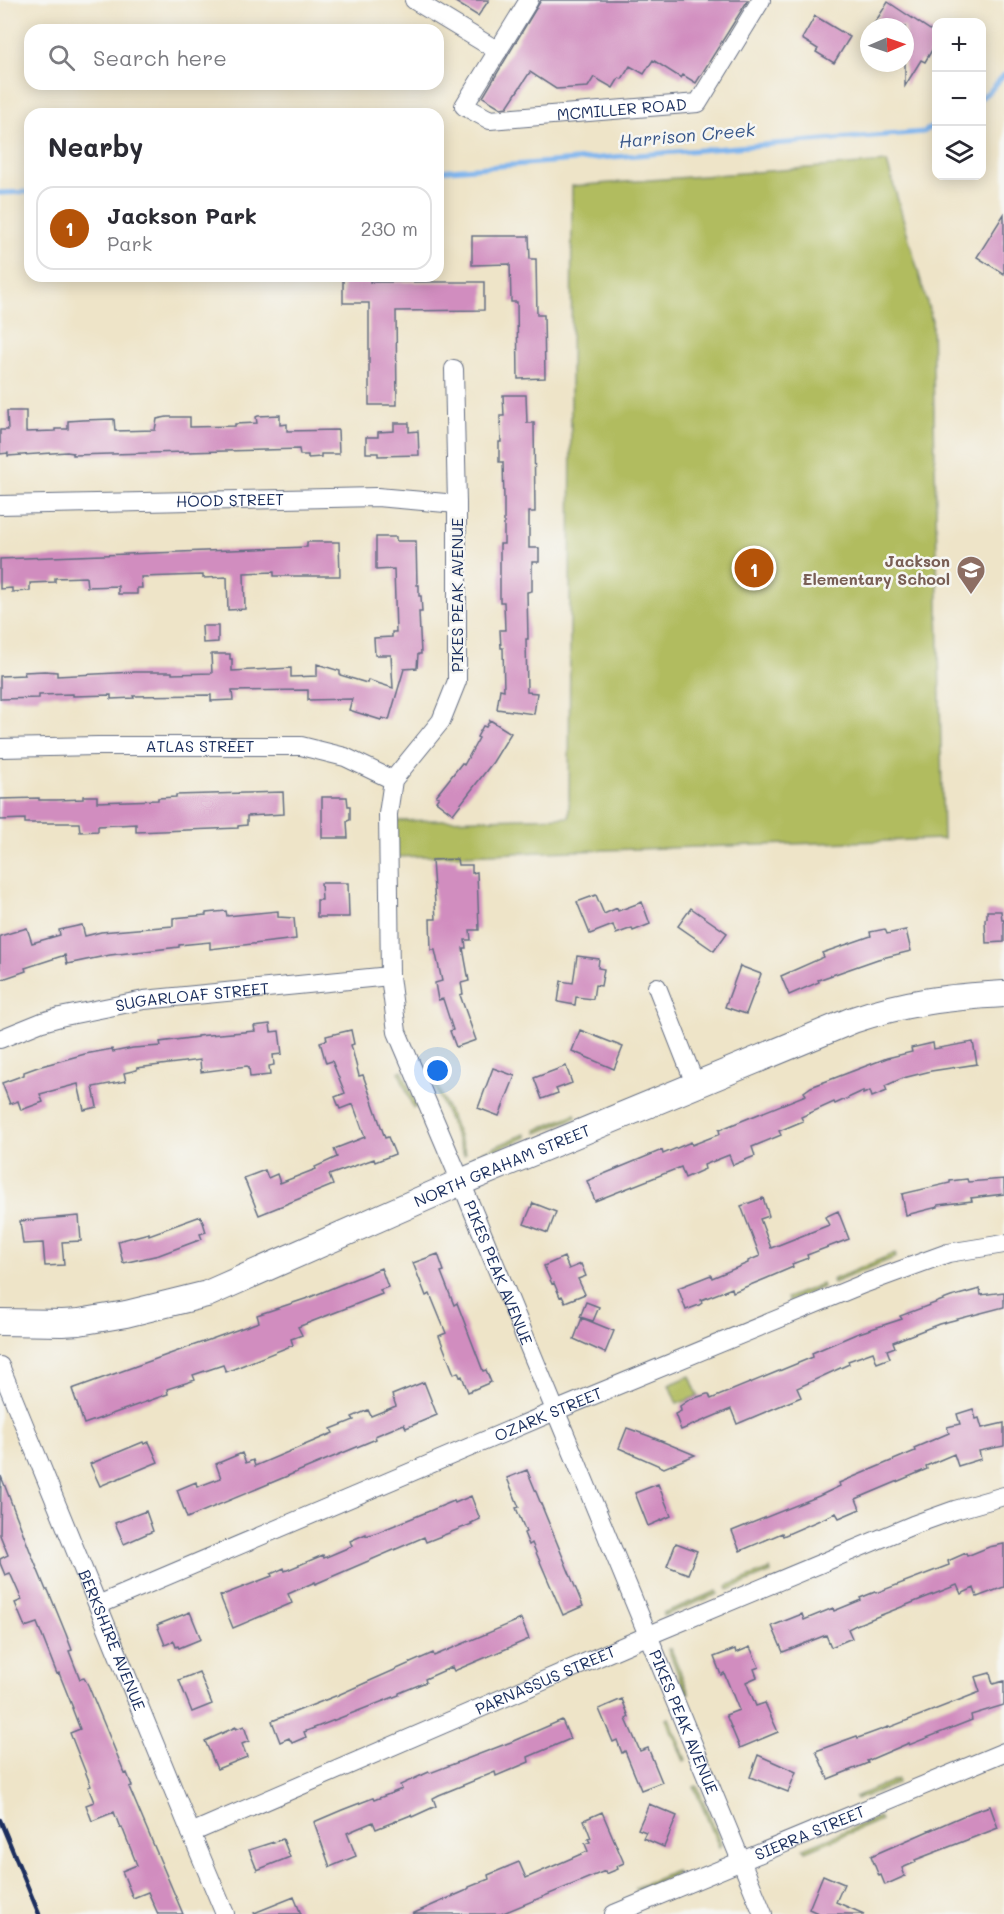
<!DOCTYPE html>
<meta charset="utf-8">
<style>
body{margin:0;font-family:Mali,sans-serif;background:#f2f2f3;color:#2b2b33}
.controls{position:absolute;right:18px;top:18px;display:grid;overflow:hidden;border-radius:12px;box-shadow:0 3px 15px #0003}
.controls button{width:54px;height:54px;display:grid;place-items:center;padding:0;border:0;border-bottom:2px solid #e1e1e2;background:#fff;color:#2b2b33;font:30px sans-serif}
.compass{position:absolute;left:860px;top:18px;width:54px;height:54px;border-radius:50%;background:#fff;box-shadow:0 3px 15px #0003;rotate:88deg}
.you{position:absolute;left:438px;top:1071px;width:21px;height:21px;margin:-15px;border:4px solid #fff;border-radius:50%;background:#1a73e8;box-shadow:0 0 0 9px #1a73e833}
.badge{display:grid;place-items:center;width:39px;height:39px;border-radius:50%;background:#b45309;color:#fff;font-size:20px;font-weight:700}
.pin{position:absolute;translate:-50% -50%;border:3px solid #fff;box-shadow:0 2px 6px #0006}
.list{margin:0;padding:0;list-style:none}
h2{display:flex;justify-content:space-between;align-items:center;height:78px;margin:0;padding:0 24px;font-size:26px}
h2 small{font-size:20px;font-weight:400;color:#7c7c81}
.list li{display:grid;grid-template-columns:39px 1fr auto;gap:18px;align-items:center;box-sizing:border-box;height:84px;margin:0 12px 12px;padding:0 12px;border:2px solid #e1e1e2;border-radius:18px}
.list b{display:block;font-size:22px;white-space:nowrap}
.list p{margin:0;font-size:20px;white-space:nowrap;color:#7c7c81}
.list em{font-size:20px;font-style:normal;color:#7c7c81}
.icon{flex:none;width:33px;height:33px;fill:none;stroke:currentColor;stroke-width:2;stroke-linecap:round;stroke-linejoin:round}
.map{position:relative;flex:none;width:1004px;height:1914px;overflow:hidden}
.search{position:absolute;background:#fff;box-shadow:0 3px 15px #0003;left:24px;top:24px;width:420px;height:66px;display:flex;align-items:center;gap:15px;box-sizing:border-box;padding:0 21px;border-radius:18px;color:#7c7c81;font-size:22px}
.panel{position:absolute;background:#fff;box-shadow:0 3px 15px #0003;left:24px;top:108px;width:420px;height:174px;border-radius:18px}
.map>svg:first-child{display:block}
.green{fill:#b1bc5e;stroke:#66765e;stroke-width:1.5}
.lines{fill:none;stroke-linecap:round;stroke-linejoin:round}
.stream{stroke:#7fb5ee;stroke-width:5}
.building{fill:#d18dbf}
.minor-casing{stroke:#656e83;stroke-width:20}
.secondary-casing{stroke:#656e83;stroke-width:28}
.minor{stroke:#fff;stroke-width:18}
.secondary{stroke:#fff;stroke-width:26}
.rail{stroke:#1b2f5e;stroke-width:4.5}
.labels{text-anchor:middle;stroke-width:5;stroke-linejoin:round;paint-order:stroke}
.street-label{font-size:16px;fill:#1b2f5e;stroke:#f6f6f2}
.education-label{font-size:16px;font-weight:bold;fill:#785e54;stroke:#f6f6f2;text-anchor:end}
.water-label{font-size:18px;font-style:italic;fill:#395789;stroke:#f6f6f2}
</style>
<div class="map">
<svg width="1004" height="1914" viewBox="0 0 1004 1914">
<rect width="100%" height="100%" fill="#f6f6f2"/>
<filter id="ink" filterUnits="userSpaceOnUse"><feTurbulence type="fractalNoise" baseFrequency=".0167" numOctaves="2"/><feDisplacementMap in="SourceGraphic" scale="12" xChannelSelector="R" yChannelSelector="G"/><feConvolveMatrix kernelMatrix="1 2 1 2 8 2 1 2 1" color-interpolation-filters="sRGB"/></filter>
<filter id="wash" filterUnits="userSpaceOnUse"><feTurbulence type="fractalNoise" baseFrequency=".008" numOctaves="4" result="noise"/><feDisplacementMap in="SourceGraphic" scale="24" xChannelSelector="R" yChannelSelector="G"/><feGaussianBlur stdDeviation="1.35" result="paint"/><feColorMatrix in="noise" values="0 0 0 0 0 0 0 0 0 0 0 0 0 0 0 0 0 1.4 0 .05"/><feComposite in="paint" operator="in"/></filter>
<g filter="url(#wash)">
<rect width="100%" height="100%" fill="#eee4c8"/>
<path class="green" d="M887,162L932,320L943,839L396,857L395,821L569,817L572,186Z
M402,1070L417,1107L413,1108L399,1072Z
M431,1070L466,1153L464,1155L428,1071Z
M575,1114L576,1117L537,1133L536,1130Z
M525,1134L527,1137L475,1159L473,1156Z
M895,1253L896,1257L833,1283L832,1280Z
M822,1284L823,1287L789,1302L787,1298Z
M690,1376L698,1396L677,1404L669,1385Z
M770,1569L771,1572L728,1590L727,1586Z
M717,1591L718,1594L663,1616V1613Z
M668,1649H671L689,1693L686,1694Z
M669,1718L686,1760L684,1761L666,1719Z
M897,1779L898,1783L856,1800L855,1797Z
M697,1786L721,1844L719,1847L694,1787Z
M879,1817L881,1820L806,1851L804,1848Z
M676,1871L678,1874L636,1891L635,1888Z"/>
<g class="lines">
<path class="stream" d="M982,97L990,91L1004,75
M438,171L924,132L936,124
M0,193L30,192"/>
</g>
<g id="blocks">
<path class="building" d="M452,0H489L478,16Z
M541,0H748L696,83L683,75L681,78L653,60L644,74L630,66L622,79L619,78L613,88L594,77L588,87L556,89L530,72L507,107L501,108L483,97Z
M888,2L936,34V43L925,62L921,60L905,86V27H872Z
M815,16L850,37L834,63L816,52L818,49L802,39Z
M1004,214V274L977,257Z
M472,236H529L530,259H536L537,315H544L545,378L518,379L517,302H511L510,264L472,265Z
M343,276H370V282H484V310L396,311L397,405H369V303H343Z
M503,395H526L527,423H534L535,512H529V548H539V562H532V591L527,592L528,639H526L527,692L537,693L534,714L497,709L500,689L504,690L503,648H501L500,630H505L504,602H500V544H504V500L503,462H499V442H501L500,416H504Z
M7,411H26V432L55,431V429H68V421L82,420L114,419L115,431L155,430L157,419L167,417H190V427L235,426V424L257,423L256,417L258,416L280,415V425L287,424V431L338,430L339,454H321V457L308,458V455H300L299,449L73,455V453L67,452L8,456V453L0,454V430H8Z
M394,423H409V432L418,431L419,455L378,456V453H366V437H378V432L394,431Z
M376,537H396V541H416L417,585H419V596H421L422,612H419L421,654H418L417,668L404,669L389,720L382,718L381,720L349,710L352,699L308,700V690L232,691L233,700L211,701V695L133,696L134,698L111,699V695L73,696V694L39,695V698L0,699V676L25,675L24,672L45,671L57,672V676L135,672H172V674L212,673L211,654H230V659H232V671L291,668V677L317,676V664L340,671V675L367,683L368,680L393,688L391,655H375L374,638L392,637V632H396L394,569L376,570Z
M307,542H339L340,576H274V572L244,573L245,609L228,610L227,577L203,578V575L141,577L142,588H137V594H118V586L87,587L86,577L55,578V582L30,583V591L12,592V588L0,589V559L307,547Z
M202,626H218V642L203,643Z
M490,720L511,733L493,762L453,814L436,801L439,797L436,796L462,763L464,765L479,738L477,737L483,726L486,727Z
M283,792L284,814L247,816V825L238,826V828L136,832V824L98,826V831L80,832L79,823H25V819L0,820V799L39,798V800H57L83,799V796H97V802L158,800V798L176,797V795Z
M322,797H347L348,806H350V820L347,821L348,838H322Z
M457,859L458,865H472V873L477,872L479,930H470L471,940H465L466,948H463L469,981L461,983L463,994L460,995L476,1040L456,1047L450,1031L453,1030L443,999L438,1000L435,983L442,981L435,950H431L430,919H436L432,860Z
M321,883H348L349,917H317V900H322Z
M596,895L604,914L617,908L618,911L642,902L650,924L633,931L632,928L616,934L613,925L590,934L577,902Z
M691,908L727,933L714,951L678,926Z
M226,911L227,916L278,911V917L294,918L296,939L210,949V942L179,945V947L110,955L67,964L65,955L25,968L26,971L0,980V936L27,928L32,943L60,935L59,930L82,925L85,936L101,932L173,926V918L206,915V913Z
M987,911H1001L1002,920H1004V942L986,943L985,919L987,918Z
M885,929L887,934L906,930L911,951L878,959L818,980L819,982L789,995L781,976L824,957L822,953L871,936L870,932Z
M577,956L599,959L598,968L604,969L601,986L595,985L593,999L576,997L575,1005L558,1002L561,981L573,983Z
M740,966L761,974L746,1014L725,1007Z
M270,1024L271,1032L279,1031L282,1054L273,1055L274,1065L269,1066L270,1075L250,1077L249,1067L247,1066L201,1072L200,1060L137,1068V1070L124,1073L126,1081L93,1087L97,1107L84,1110L78,1084L40,1094L43,1102L21,1110L18,1101L10,1104L2,1083L24,1075V1072L38,1067L85,1054L112,1049L113,1052L133,1048L161,1046L160,1042L197,1037V1036L255,1031L254,1026Z
M351,1030L354,1044L351,1045L359,1076L363,1075L385,1138L388,1137L395,1154L375,1162L374,1159L329,1175L333,1185L259,1215L244,1178L265,1170L268,1178L277,1174L280,1183L316,1169L315,1167L337,1157L334,1149L365,1137L353,1104L340,1109L335,1097L345,1093L332,1061L326,1063L320,1042L327,1040L326,1036Z
M580,1030L623,1047L614,1069L572,1051Z
M973,1042L977,1064L931,1071L903,1078L885,1086L887,1091L872,1097L870,1091L863,1094V1091L835,1104L834,1102L801,1117L803,1121L779,1131L781,1135L752,1147L755,1156L733,1165L729,1155L704,1165L705,1169L685,1178L681,1167L595,1201L587,1181L662,1150L663,1154L691,1142L692,1145L720,1134L719,1130L806,1095L804,1092L811,1087L887,1058L912,1052L911,1048L933,1043L934,1049Z
M566,1066L572,1083L556,1089L558,1093L542,1099L534,1078Z
M493,1068L515,1076L499,1116L478,1108Z
M967,1179L968,1182L1004,1179V1194L971,1198L972,1201L938,1205V1207L906,1215L902,1194L950,1183V1181Z
M763,1198L769,1216L760,1219L771,1248L829,1225L825,1217L838,1211L849,1239L807,1255L808,1258L792,1264L793,1267L765,1279L733,1292L732,1288L701,1300L702,1303L699,1305L686,1310L678,1288L711,1275L712,1278L748,1263V1261L760,1256L741,1206Z
M533,1203L556,1212L548,1233L524,1224Z
M79,1216L81,1241L62,1242L64,1265L45,1266L43,1243L23,1244L20,1221Z
M201,1216L206,1232L200,1234L202,1239L159,1255L123,1263L118,1241L149,1233V1235Z
M438,1254L444,1271L441,1272L454,1305L457,1303L483,1371L486,1370L491,1382L468,1392L462,1376L460,1377L458,1372L454,1374L439,1336L446,1333L430,1294L426,1296L413,1263Z
M564,1257L569,1269L581,1264L586,1276L578,1279L585,1294L565,1302L562,1296L560,1297L554,1283L552,1284L544,1266Z
M381,1268L388,1287L380,1290L382,1294L298,1327L302,1335L291,1339L293,1345L226,1372L223,1365L193,1375L195,1380L167,1389L168,1394L84,1424L72,1389L259,1322L257,1315L308,1298Z
M980,1289L981,1295L1004,1292V1307L939,1324L893,1342L895,1347L887,1350L890,1358L877,1363L873,1352L848,1361L849,1364L797,1388L801,1397L737,1424L731,1409L681,1430L675,1414L681,1411L680,1406L689,1400L707,1394H709L711,1399L813,1357L812,1353L856,1334L902,1319L900,1316L951,1297Z
M586,1302L599,1307L593,1321L580,1317Z
M582,1318L614,1331L605,1353L574,1339Z
M424,1382L437,1415L406,1428L404,1424L375,1436L376,1439L187,1518L177,1490L196,1482L197,1487L221,1478L216,1464L242,1453L246,1463L253,1460L255,1466L333,1433L331,1429L354,1420L352,1417L368,1410L371,1416L396,1406L392,1395Z
M973,1409L976,1419L979,1418L982,1428L1004,1423V1446L979,1451L981,1459L958,1466L954,1454L926,1466L927,1469L856,1499L860,1509L839,1518L836,1513L783,1536L782,1533L740,1551L732,1531L819,1496L840,1486L839,1483L915,1451L914,1448L949,1433L947,1427L960,1424L957,1414Z
M627,1428L649,1436L695,1455L664,1468L619,1448Z
M143,1442L144,1444L149,1442L158,1462L100,1486L90,1464Z
M527,1470L583,1606L563,1615L532,1543L529,1545L524,1533L526,1532L516,1508L519,1507L507,1478Z
M1,1476L30,1551L46,1590H48L66,1634L72,1650L69,1651L80,1679L84,1678L88,1685L125,1774L127,1773L132,1786L129,1787L183,1914H158L148,1892L133,1898L122,1871L137,1865L122,1827L120,1828L114,1812L92,1821L86,1805L94,1802L88,1787L91,1786L70,1733L80,1729L72,1708H73L59,1673L57,1674L37,1623L25,1627L15,1603L22,1600L10,1573L5,1575L0,1563V1559L8,1555L0,1535Z
M658,1484L671,1516L648,1526L635,1493Z
M471,1496L480,1519L471,1523L472,1524L426,1542L424,1537L315,1584V1582L288,1594L292,1603L233,1628L220,1596L272,1576L271,1574L284,1568L285,1571L323,1555L324,1558L352,1546L350,1541L366,1534V1536L378,1532L454,1501L455,1503Z
M146,1511L153,1531L124,1544L115,1523Z
M676,1543L697,1551L688,1574L667,1566Z
M1004,1544V1587L977,1597L974,1588L961,1594L957,1585L856,1625L848,1629L852,1638L831,1647L826,1635L783,1652L772,1626L802,1614L804,1620L833,1608L834,1611L861,1600L860,1598L875,1592L876,1593L949,1565L948,1561L966,1553L967,1556L989,1547Z
M190,1612L201,1639L179,1648L178,1646L176,1647L174,1641L165,1645L157,1625Z
M521,1619L529,1639L454,1671L452,1667L425,1679L426,1682L399,1693V1695L304,1732L306,1737L292,1743L289,1738L280,1742L272,1721L338,1695L433,1653L434,1656Z
M750,1647L759,1667L754,1669L757,1677L746,1682L756,1706L765,1703L778,1732L740,1748L726,1715L739,1710L724,1673L721,1675L714,1657L735,1649L736,1653Z
M199,1672L212,1704L192,1712L179,1680Z
M990,1673L993,1684L1004,1681V1705L971,1715L972,1720L909,1745V1743L867,1761L868,1763L828,1779L816,1751L857,1736L858,1738L888,1727V1728L980,1692L975,1677Z
M622,1699L629,1717L626,1719L640,1751L648,1748L662,1782L641,1790L625,1751L622,1753L617,1740L613,1742L599,1709Z
M562,1720L570,1739L528,1757L529,1762L496,1776L495,1772L439,1795L433,1798L436,1806L412,1817L411,1815L376,1829L373,1822L347,1833L356,1856L330,1867L314,1822L342,1810L373,1798L374,1800L402,1789L400,1785L429,1772L430,1773L511,1742Z
M244,1726L249,1741L242,1744L247,1757L217,1769L205,1741L236,1727V1729Z
M758,1755L796,1772L788,1792L750,1777Z
M649,1804L677,1816L664,1847L643,1838L646,1832L638,1829Z
M990,1806L998,1828L915,1860L916,1862L902,1868L905,1876L885,1885L881,1875L879,1876L871,1856L972,1812Z
M602,1812L624,1863L617,1866L618,1869L606,1874L605,1871L501,1914H412L465,1891L469,1888V1887L489,1879L488,1875L519,1862L526,1878L588,1851L585,1844L590,1842L588,1839L591,1838L584,1820Z
M283,1839L290,1857L257,1870L249,1850Z
M823,1875L844,1884L836,1902L864,1914H820L809,1909Z
M294,1897L301,1914H255L254,1913Z"/>
</g>
</g>
<g filter="url(#ink)">
<use href="#blocks" fill-opacity="0" stroke="#656e83" stroke-width="1.5"/>
<g class="lines">
<g class="minor-casing">
<g id="minor">
<path d="M414,0L498,51"/>
<path id="s1" d="M529,0L464,106L490,120L698,103L761,0"/>
<path id="s2" d="M454,369L457,504V681L441,721L393,780L388,814L390,976L397,1032L461,1182L763,1914"/>
<path id="s3" d="M0,505L377,497L457,504"/>
<path id="s4" d="M0,748L98,746H301L345,757L393,780"/>
<path d="M657,987L696,1086"/>
<path id="s5" d="M0,1039L42,1022L60,1017L144,1000L390,976"/>
<path id="s6" d="M0,1366L191,1833L225,1914"/>
<path id="s7" d="M98,1605L555,1411L863,1284L948,1253L1004,1244"/>
<path id="s8" d="M191,1833L647,1636L913,1525L955,1510L1004,1496"/>
<path id="s9" d="M614,1914L1004,1752"/>
</g>
</g>
<g class="secondary-casing">
<g id="secondary">
<path id="s10" d="M0,1322L62,1323L79,1322L126,1314L207,1294L461,1182L853,1020C906,1002 949,997 1004,994"/>
</g>
</g>
<use href="#minor" class="minor"/>
<use href="#secondary" class="secondary"/>
<path class="rail" d="M0,1820L39,1914"/>
</g>
</g>
<defs>
<g id="school-pin" transform="scale(1.5)"><path d="M0 17L-7.5 6A9.5 9.5 0 1 1 7.5 6Z" fill="#8d6e63" stroke="#f6f6f2"/><path d="M0-5L7-2L0 1L-7-2ZM-4 1L0 2.5L4 1V4Q0 6-4 4Z" fill="#fff"/></g>
</defs>
<g fill-rule="evenodd">
<use href="#school-pin" x="971" y="570"/>
</g>
<g class="labels">
<g class="street-label">
<text dy="6" stroke="none"><textPath href="#s1" startOffset="286">MCMILLER ROAD</textPath></text>
<text dy="6" stroke="none"><textPath href="#s3" startOffset="230">HOOD STREET</textPath></text>
<text transform="translate(457 595) rotate(-90)" y="6">PIKES PEAK AVENUE</text>
<text dy="6" stroke="none"><textPath href="#s4" startOffset="200">ATLAS STREET</textPath></text>
<text dy="6" stroke="none"><textPath href="#s5" startOffset="198">SUGARLOAF STREET</textPath></text>
<text dy="6" stroke="none"><textPath href="#s10" startOffset="532">NORTH GRAHAM STREET</textPath></text>
<text dy="6" stroke="none"><textPath href="#s2" startOffset="945">PIKES PEAK AVENUE</textPath></text>
<text dy="6" stroke="none"><textPath href="#s7" startOffset="489">OZARK STREET</textPath></text>
<text dy="6" stroke="none"><textPath href="#s6" startOffset="296">BERKSHIRE AVENUE</textPath></text>
<text dy="6" stroke="none"><textPath href="#s8" startOffset="386">PARNASSUS STREET</textPath></text>
<text dy="6" stroke="none"><textPath href="#s2" startOffset="1431">PIKES PEAK AVENUE</textPath></text>
<text dy="6" stroke="none"><textPath href="#s9" startOffset="212">SIERRA STREET</textPath></text>
</g>
<g class="education-label">
<text x="950" y="567">Jackson<tspan x="950" dy="18">Elementary School</tspan></text>
</g>
<g class="water-label">
<text transform="translate(687 136) rotate(-5)" y="6">Harrison Creek</text>
</g>
</g>
</svg>
<div class="controls">
<button>+</button>
<button>−</button>
<button><svg class="icon" aria-label="layers" viewBox="0 0 24 24"><path d="M12 4l9 5-9 5-9-5zM3 14l9 5 9-5"/></svg></button>
</div>
<svg class="compass" viewBox="-18 -18 36 36"><path d="M0-13l5 13h-10z" fill="#e53935"/><path d="M0 13l5-13h-10z" fill="#7c7c81"/></svg>
<div class="you"></div>
<div class="pin badge" style="left:754px;top:568px">1</div>
<div class="search"><svg class="icon" aria-label="search" viewBox="0 0 24 24"><circle cx="10" cy="10" r="6"/><path d="M15 15l6 6"/></svg>Search here</div>
<section class="panel">
<h2>Nearby<small></small></h2>
<ul class="list">
<li><span class="badge">1</span><div><b>Jackson Park</b><p>Park</p></div><em>230 m</em></li>
</ul>
</section>
</div>
